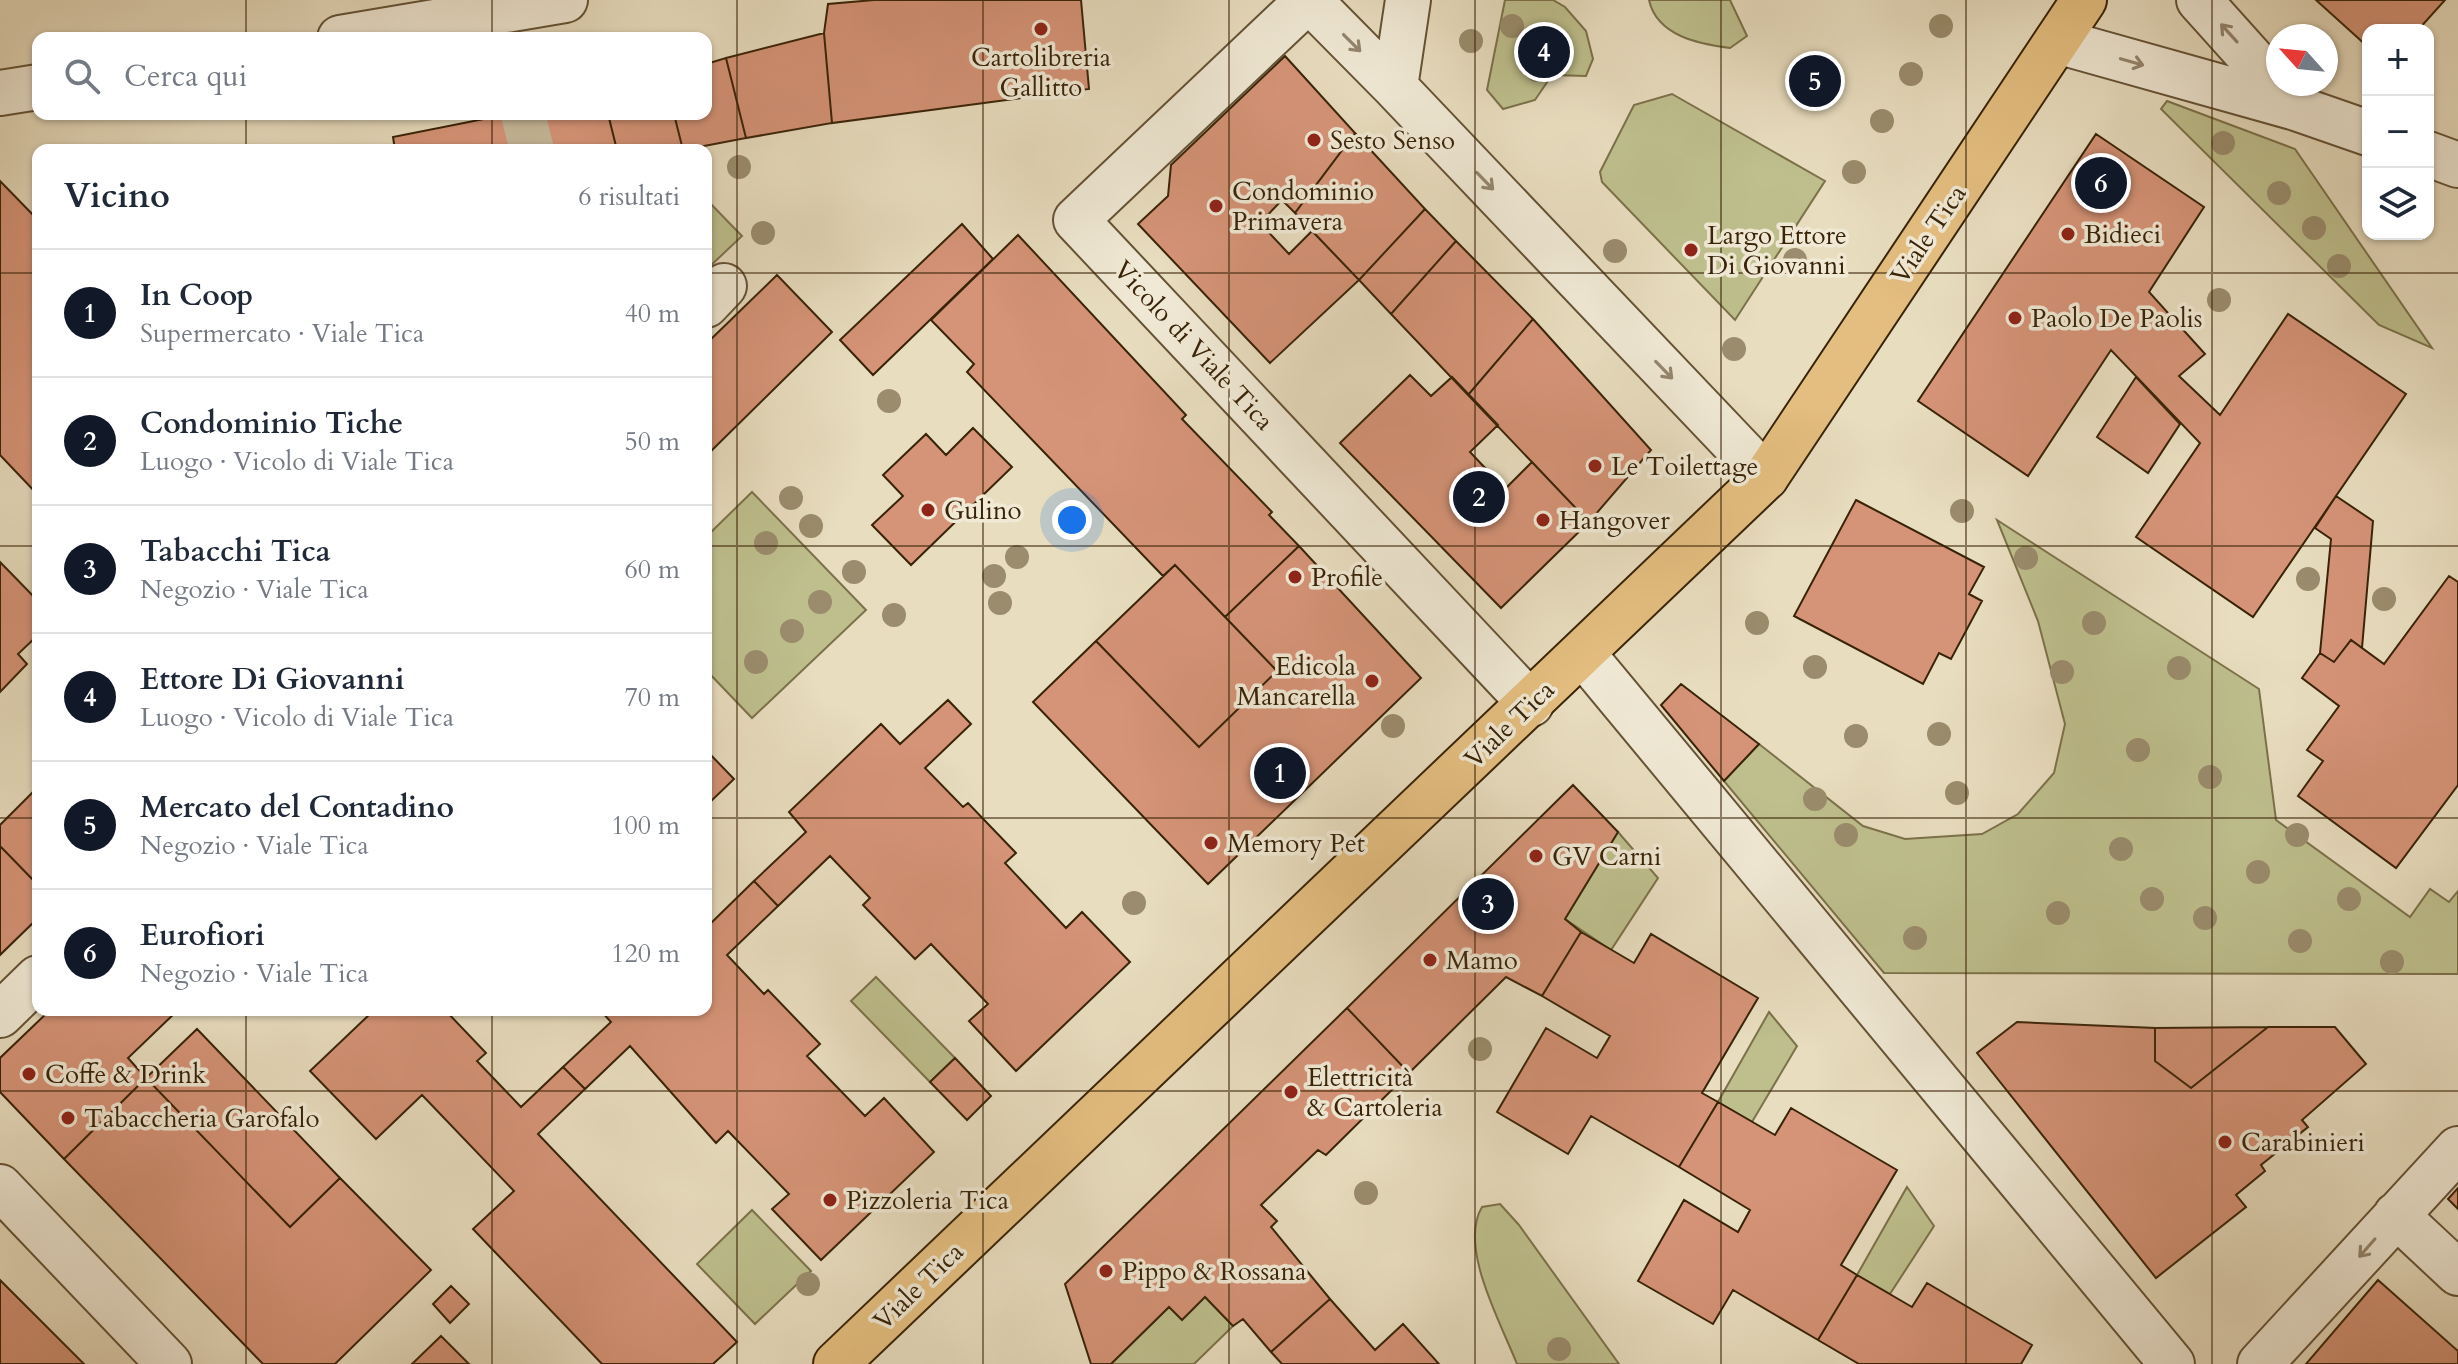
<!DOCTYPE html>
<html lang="it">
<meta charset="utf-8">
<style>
body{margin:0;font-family:Cardo,serif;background:#f2f2f3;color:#1f2937}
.controls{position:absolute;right:24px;top:24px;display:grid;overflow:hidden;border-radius:16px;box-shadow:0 2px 6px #0004}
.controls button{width:72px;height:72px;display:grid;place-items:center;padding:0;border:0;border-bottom:2px solid #e0e1e3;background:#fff;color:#1f2937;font:40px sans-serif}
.compass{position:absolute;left:2266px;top:24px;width:72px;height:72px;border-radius:50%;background:#fff;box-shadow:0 2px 6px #0004;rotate:297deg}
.you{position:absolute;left:1072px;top:520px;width:28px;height:28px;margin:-20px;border:6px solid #fff;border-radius:50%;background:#1a73e8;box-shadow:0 0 0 12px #1a73e833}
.badge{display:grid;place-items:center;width:52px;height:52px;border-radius:50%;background:#111827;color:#fff;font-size:26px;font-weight:700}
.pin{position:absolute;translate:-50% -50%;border:4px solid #fff;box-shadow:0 2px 8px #0006}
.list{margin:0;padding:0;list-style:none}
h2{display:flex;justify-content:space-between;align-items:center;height:104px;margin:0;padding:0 32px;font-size:34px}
h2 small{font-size:26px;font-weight:400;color:#747a83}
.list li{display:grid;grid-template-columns:52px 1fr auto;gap:24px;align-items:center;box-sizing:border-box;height:128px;padding:0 32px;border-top:2px solid #e0e1e3}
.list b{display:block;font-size:30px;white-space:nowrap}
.list p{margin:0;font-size:26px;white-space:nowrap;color:#747a83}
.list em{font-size:26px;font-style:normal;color:#747a83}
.icon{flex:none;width:44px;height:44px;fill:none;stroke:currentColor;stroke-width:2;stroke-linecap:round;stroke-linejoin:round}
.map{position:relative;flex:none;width:2458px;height:1364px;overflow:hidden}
.search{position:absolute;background:#fff;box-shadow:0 2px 6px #0004;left:32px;top:32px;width:680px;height:88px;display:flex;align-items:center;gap:20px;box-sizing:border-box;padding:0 28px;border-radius:16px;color:#747a83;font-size:30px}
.panel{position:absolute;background:#fff;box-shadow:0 2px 6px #0004;left:32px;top:144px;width:680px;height:872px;border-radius:16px}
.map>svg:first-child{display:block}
.green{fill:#bebf8d;stroke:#7c714a;stroke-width:2}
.building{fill:#d59377;stroke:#392307;stroke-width:2}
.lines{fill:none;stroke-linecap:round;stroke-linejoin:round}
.minor-tunnel{stroke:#c5b89a;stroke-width:44;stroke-dasharray:44 22;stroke-linecap:butt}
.minor-casing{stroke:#655235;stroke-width:48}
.major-casing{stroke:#392307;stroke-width:48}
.minor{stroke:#f0e9d5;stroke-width:44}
.major{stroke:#e4be80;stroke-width:44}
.tree{fill:#9a8c6c}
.oneway{stroke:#94866e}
.grid{fill:none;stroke:#392307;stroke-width:2;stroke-opacity:0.55}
.poi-dot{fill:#8f2418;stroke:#f0e9d5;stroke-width:3}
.labels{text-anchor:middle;stroke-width:7;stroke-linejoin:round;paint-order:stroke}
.poi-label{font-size:26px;fill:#392307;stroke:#f0e9d5;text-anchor:start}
.street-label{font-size:26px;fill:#392307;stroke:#f0e9d5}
</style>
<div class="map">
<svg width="2458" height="1364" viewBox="0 0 2458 1364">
<rect width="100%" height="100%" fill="#e8ddbf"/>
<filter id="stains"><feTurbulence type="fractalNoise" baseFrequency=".0025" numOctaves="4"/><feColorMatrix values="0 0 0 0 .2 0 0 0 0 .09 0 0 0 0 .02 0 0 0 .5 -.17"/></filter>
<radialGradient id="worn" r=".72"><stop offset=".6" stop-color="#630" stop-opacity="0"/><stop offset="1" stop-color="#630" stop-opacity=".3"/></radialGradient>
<path class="green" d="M1505,0H1553L1565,7L1586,31L1593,59L1586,76L1552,75L1535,100L1503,109L1487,90Z
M1649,0H1730L1747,36L1730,48C1699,44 1657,36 1649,0Z
M1672,94L1825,181L1735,320L1602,182L1600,172L1634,105Z
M2167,101L2295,149L2432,348L2379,325L2161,109Z
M706,199L742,236L706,270Z
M752,492L866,610L752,718L706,670V537Z
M1997,520L2259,689L2276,820L2410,917L2430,889L2449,902L2458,891V974L1884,973L1724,781L1759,744L1863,826L1905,839L1982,834L2018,814L2054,773L2065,724L2038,621Z
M1618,832L1658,878L1611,950L1565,919Z
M876,977L955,1058L930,1082L851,1001Z
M1769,1012L1797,1046L1752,1122L1718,1102Z
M1907,1187L1934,1226L1890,1294L1857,1275Z
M1500,1204L1519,1225L1619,1364H1517C1501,1323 1458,1247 1482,1207Z
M752,1210L811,1271L755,1324L697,1264Z
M1205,1297L1233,1326L1194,1364H1111L1169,1307Z"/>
<path class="building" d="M1081,0L1089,89L832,123L824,33L828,4L874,0Z
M2316,0H2445L2418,30H2368V47Z
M824,33L832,123L746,138L726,58Z
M1285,56L1355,133L1295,213L1282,200L1260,223L1289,254L1312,231L1359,280L1270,363L1138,224L1168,196L1171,165Z
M726,58L746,138L683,150L674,114H706V64Z
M509,114H542L551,150H395L393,137Z
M542,114H608L617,150H551Z
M608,114H674L683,150H617Z
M1355,133L1425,209L1359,280L1295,213Z
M2096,134L2204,207L2149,292L2205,354L2179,376L2220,415L2288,314L2406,394L2253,617L2136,537L2200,443L2111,350L2028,476L1918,401Z
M0,181L38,220V495L0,455Z
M1425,209L1456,241L1391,314L1359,280Z
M962,224L993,259L873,375L840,340Z
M1018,235L1186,415L1182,419L1272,512L1269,515L1299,546L1225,617L1175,565L1163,576L967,372L974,364L931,320Z
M1456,241L1533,319L1468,395L1391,314Z
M777,275L832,332L706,456V344Z
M1533,319L1651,450L1589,522L1468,395Z
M1410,375L1431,396L1452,377L1498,425L1470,452L1505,489L1532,462L1589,522L1501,608L1340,443Z
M2136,377L2180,424L2148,473L2097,437Z
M973,428L1012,467L911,565L872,525L903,496L883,475L926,434L946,455Z
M2336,496L2373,521L2362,648L2351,640L2334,662L2320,653L2331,539L2315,528Z
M1856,500L1984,567L1969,594L1982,601L1951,659L1939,653L1923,684L1794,616Z
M1299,546L1421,678L1208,884L1033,702L1096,641L1199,747L1277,671L1225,617Z
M0,562L38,601V635L18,654L27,664L0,692Z
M1175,565L1277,671L1199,747L1096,641Z
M2449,576L2458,582V785L2396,868L2298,796L2323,761L2307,750L2339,706L2302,678L2320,653L2334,662L2351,640L2384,664Z
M1681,684L1759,744L1724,781L1661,705Z
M948,700L971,724L925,768L963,807L968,803L1016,853L1005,863L1066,928L1082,912L1130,962L1016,1071L969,1021L988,1004L931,944L915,959L863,905L870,898L830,856L778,906L754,881L806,832L789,812L881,724L900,744Z
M706,750L734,779L706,806Z
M1573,785L1618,832L1565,919L1581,932L1542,996L1506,977L1409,1073L1347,1008Z
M38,787V885L0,846V825Z
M0,846L38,885V918L0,955Z
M754,881L778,906L727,955L764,994L768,990L820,1044L807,1056L865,1116L884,1098L934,1152L821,1260L772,1209L789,1194L728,1131L716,1143L630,1046L585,1089L563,1067L611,1022L600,1010H706V928Z
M1581,932L1634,963L1651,934L1758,998L1702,1093L1718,1102L1679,1167L1591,1116L1568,1154L1497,1112L1546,1028L1597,1058L1610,1036L1542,996Z
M1347,1008L1409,1073L1326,1155L1318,1150L1261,1205L1277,1221L1271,1227L1330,1299L1271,1352L1243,1319L1233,1326L1205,1297L1182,1320L1169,1307L1111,1364H1091L1065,1284Z
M50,1010H178L128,1058L146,1078L64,1159L0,1092V1058Z
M368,1010H445L486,1053L477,1061L521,1107L563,1067L585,1089L538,1134L737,1342L713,1364H602L473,1229L514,1191L422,1095L376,1139L310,1071L371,1013Z
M2017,1022L2155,1028V1061L2191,1088L2268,1027H2335L2366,1064L2302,1120L2308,1127L2261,1165L2265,1171L2236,1195L2246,1207L2156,1278L1977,1053Z
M2268,1027L2191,1088L2155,1061V1028Z
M197,1029L340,1178L290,1227L146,1078Z
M955,1058L991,1096L967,1120L930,1082Z
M146,1078L290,1227L340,1178L431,1270L335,1364H263L64,1159Z
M1718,1102L1775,1135L1791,1108L1897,1170L1841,1265L1857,1275L1818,1340L1733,1290L1713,1324L1638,1281L1684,1200L1738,1232L1750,1210L1679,1167Z
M2458,1188V1209L2448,1199Z
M1857,1275L1912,1307L1927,1283L2032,1345L2021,1364H1859L1818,1340Z
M0,1280L84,1364H0Z
M2378,1280L2458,1351V1364H2306Z
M451,1286L469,1304L450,1323L433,1304Z
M1330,1299L1375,1350L1403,1324L1439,1364H1282L1271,1352Z
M441,1336L469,1364H412Z"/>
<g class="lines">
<path class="minor-tunnel" d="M523,114L532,150"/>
<g class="minor-casing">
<path id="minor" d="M1308,0L1076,220L1531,704
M1309,0L1395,87
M1408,0L1395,87L1766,477
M2199,0L2296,108
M340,38L565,0
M2057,41L2296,108L2368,133
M0,93L38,87
M2428,154L2458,165
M706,305L724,286
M1583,654L2172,1364
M0,1015L38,978
M0,1187L169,1364
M2396,1215L2458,1273
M2260,1364L2458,1149"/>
</g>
<g class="major-casing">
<path id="major" d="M836,1364L1766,477L2084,0"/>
</g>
<use href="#minor" class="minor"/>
<use href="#major" class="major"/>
</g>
<g class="tree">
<circle cx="1512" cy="26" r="12"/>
<circle cx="1941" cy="26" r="12"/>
<circle cx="1471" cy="41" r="12"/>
<circle cx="1537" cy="70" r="12"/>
<circle cx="1911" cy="74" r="12"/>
<circle cx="1882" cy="121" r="12"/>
<circle cx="2223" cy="143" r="12"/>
<circle cx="739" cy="167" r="12"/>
<circle cx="1854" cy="172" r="12"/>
<circle cx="2279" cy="193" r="12"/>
<circle cx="2314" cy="228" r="12"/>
<circle cx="763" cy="233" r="12"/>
<circle cx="1615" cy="251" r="12"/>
<circle cx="1795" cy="260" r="12"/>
<circle cx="2339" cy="266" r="12"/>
<circle cx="2219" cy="300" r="12"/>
<circle cx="1734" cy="349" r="12"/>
<circle cx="889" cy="401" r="12"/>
<circle cx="791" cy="498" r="12"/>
<circle cx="1962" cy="511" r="12"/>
<circle cx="811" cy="526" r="12"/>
<circle cx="766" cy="543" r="12"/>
<circle cx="1017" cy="557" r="12"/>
<circle cx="2026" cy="558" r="12"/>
<circle cx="854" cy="572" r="12"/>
<circle cx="994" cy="576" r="12"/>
<circle cx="2308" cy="579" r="12"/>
<circle cx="2384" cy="599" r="12"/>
<circle cx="820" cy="602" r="12"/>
<circle cx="1000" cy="603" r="12"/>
<circle cx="894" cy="615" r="12"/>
<circle cx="1757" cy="623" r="12"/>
<circle cx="2094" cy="623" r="12"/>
<circle cx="792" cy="631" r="12"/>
<circle cx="756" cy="662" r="12"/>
<circle cx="1815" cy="667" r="12"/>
<circle cx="2179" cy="668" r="12"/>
<circle cx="2062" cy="672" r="12"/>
<circle cx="1393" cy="726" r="12"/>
<circle cx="1939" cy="734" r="12"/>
<circle cx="1856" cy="736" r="12"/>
<circle cx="2138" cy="750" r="12"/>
<circle cx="2210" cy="777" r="12"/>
<circle cx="1957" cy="793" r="12"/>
<circle cx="1815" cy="799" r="12"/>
<circle cx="1846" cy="835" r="12"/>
<circle cx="2297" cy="835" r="12"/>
<circle cx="2121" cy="849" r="12"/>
<circle cx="2258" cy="872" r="12"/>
<circle cx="2152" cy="899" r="12"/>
<circle cx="2349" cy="899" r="12"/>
<circle cx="1134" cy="903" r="12"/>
<circle cx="2058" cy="913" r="12"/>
<circle cx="2205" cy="918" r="12"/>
<circle cx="1915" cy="938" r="12"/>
<circle cx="2300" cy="941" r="12"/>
<circle cx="2392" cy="962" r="12"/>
<circle cx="1480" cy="1049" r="12"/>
<circle cx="1366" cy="1193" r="12"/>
<circle cx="808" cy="1284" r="12"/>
<circle cx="1559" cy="1349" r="12"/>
</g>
<defs><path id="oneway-shaft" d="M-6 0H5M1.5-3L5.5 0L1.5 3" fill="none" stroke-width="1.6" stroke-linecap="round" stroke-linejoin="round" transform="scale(2)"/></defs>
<g class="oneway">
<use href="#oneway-shaft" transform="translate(2229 33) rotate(-132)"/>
<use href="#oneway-shaft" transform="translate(1352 43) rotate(45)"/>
<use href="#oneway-shaft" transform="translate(2132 62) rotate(16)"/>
<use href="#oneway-shaft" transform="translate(1485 181) rotate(46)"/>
<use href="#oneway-shaft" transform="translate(1664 370) rotate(46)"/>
<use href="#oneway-shaft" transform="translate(2367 1248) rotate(131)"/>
</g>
<path class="grid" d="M246,0V38M492,0V38M737,0V1364M983,0V1364M1229,0V1364M1475,0V1364M1721,0V1364M1966,0V1364M2212,0V1364M246,114V150M492,114V150M0,273H38M706,273H2458M0,546H38M706,546H2458M0,818H38M706,818H2458M246,1010V1364M492,1010V1364M0,1091H2458"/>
<g class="poi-dot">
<circle cx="1041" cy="29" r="8"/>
<circle cx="1314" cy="140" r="8"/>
<circle cx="1216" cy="206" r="8"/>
<circle cx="2068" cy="234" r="8"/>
<circle cx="1691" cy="250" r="8"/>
<circle cx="2015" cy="318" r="8"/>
<circle cx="1595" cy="466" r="8"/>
<circle cx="928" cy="510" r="8"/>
<circle cx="1543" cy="520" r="8"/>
<circle cx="1295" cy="577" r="8"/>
<circle cx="1372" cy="681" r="8"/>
<circle cx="1211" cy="843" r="8"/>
<circle cx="1536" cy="856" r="8"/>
<circle cx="1430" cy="960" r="8"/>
<circle cx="29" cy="1074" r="8"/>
<circle cx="1291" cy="1092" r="8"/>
<circle cx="68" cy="1118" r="8"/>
<circle cx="2225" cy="1142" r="8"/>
<circle cx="830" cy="1200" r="8"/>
<circle cx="1106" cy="1271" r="8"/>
</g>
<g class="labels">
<g class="poi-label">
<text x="1041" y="66" text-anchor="middle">Cartolibreria<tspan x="1041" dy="30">Gallitto</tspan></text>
<text x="1330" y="149">Sesto Senso</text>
<text x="1232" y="200">Condominio<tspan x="1232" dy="30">Primavera</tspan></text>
<text x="2084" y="243">Bidieci</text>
<text x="1707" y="244">Largo Ettore<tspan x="1707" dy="30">Di Giovanni</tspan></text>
<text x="2031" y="327">Paolo De Paolis</text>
<text x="1611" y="475">Le Toilettage</text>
<text x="944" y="519">Gulino</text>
<text x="1559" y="529">Hangover</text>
<text x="1311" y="586">Profile</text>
<text x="1356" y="675" text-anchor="end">Edicola<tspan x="1356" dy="30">Mancarella</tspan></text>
<text x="1227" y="852">Memory Pet</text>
<text x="1552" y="865">GV Carni</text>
<text x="1446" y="969">Mamo</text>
<text x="45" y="1083">Coffe &amp; Drink</text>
<text x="1307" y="1086">Elettricità<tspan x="1307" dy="30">&amp; Cartoleria</tspan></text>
<text x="84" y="1127">Tabaccheria Garofalo</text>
<text x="2241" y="1151">Carabinieri</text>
<text x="846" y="1209">Pizzoleria Tica</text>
<text x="1122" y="1280">Pippo &amp; Rossana</text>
</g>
<g class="street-label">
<text transform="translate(1928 234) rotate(-56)" y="9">Viale Tica</text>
<text transform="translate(1194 345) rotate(47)" y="9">Vicolo di Viale Tica</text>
<text transform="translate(1509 724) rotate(-44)" y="9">Viale Tica</text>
<text transform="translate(918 1286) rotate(-44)" y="9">Viale Tica</text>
</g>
</g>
<rect width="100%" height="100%" filter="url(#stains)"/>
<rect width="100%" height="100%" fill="url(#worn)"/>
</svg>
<div class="controls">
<button>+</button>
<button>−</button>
<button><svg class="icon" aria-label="layers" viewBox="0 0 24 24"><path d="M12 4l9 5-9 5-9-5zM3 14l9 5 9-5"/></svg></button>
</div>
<svg class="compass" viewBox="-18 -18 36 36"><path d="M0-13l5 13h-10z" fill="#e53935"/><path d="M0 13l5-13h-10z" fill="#747a83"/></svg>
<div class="you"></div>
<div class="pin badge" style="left:1280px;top:773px">1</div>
<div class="pin badge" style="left:1479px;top:497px">2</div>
<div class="pin badge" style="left:1488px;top:904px">3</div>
<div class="pin badge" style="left:1544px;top:52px">4</div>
<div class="pin badge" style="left:1815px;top:81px">5</div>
<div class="pin badge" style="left:2101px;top:183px">6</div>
<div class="search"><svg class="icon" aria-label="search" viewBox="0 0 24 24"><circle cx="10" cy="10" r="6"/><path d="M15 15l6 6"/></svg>Cerca qui</div>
<section class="panel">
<h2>Vicino<small>6 risultati</small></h2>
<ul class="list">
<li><span class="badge">1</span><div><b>In Coop</b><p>Supermercato · Viale Tica</p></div><em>40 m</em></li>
<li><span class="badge">2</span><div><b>Condominio Tiche</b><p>Luogo · Vicolo di Viale Tica</p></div><em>50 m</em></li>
<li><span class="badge">3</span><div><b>Tabacchi Tica</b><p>Negozio · Viale Tica</p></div><em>60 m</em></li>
<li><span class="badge">4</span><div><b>Ettore Di Giovanni</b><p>Luogo · Vicolo di Viale Tica</p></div><em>70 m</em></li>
<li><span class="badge">5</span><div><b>Mercato del Contadino</b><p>Negozio · Viale Tica</p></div><em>100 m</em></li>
<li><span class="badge">6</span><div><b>Eurofiori</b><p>Negozio · Viale Tica</p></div><em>120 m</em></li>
</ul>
</section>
</div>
